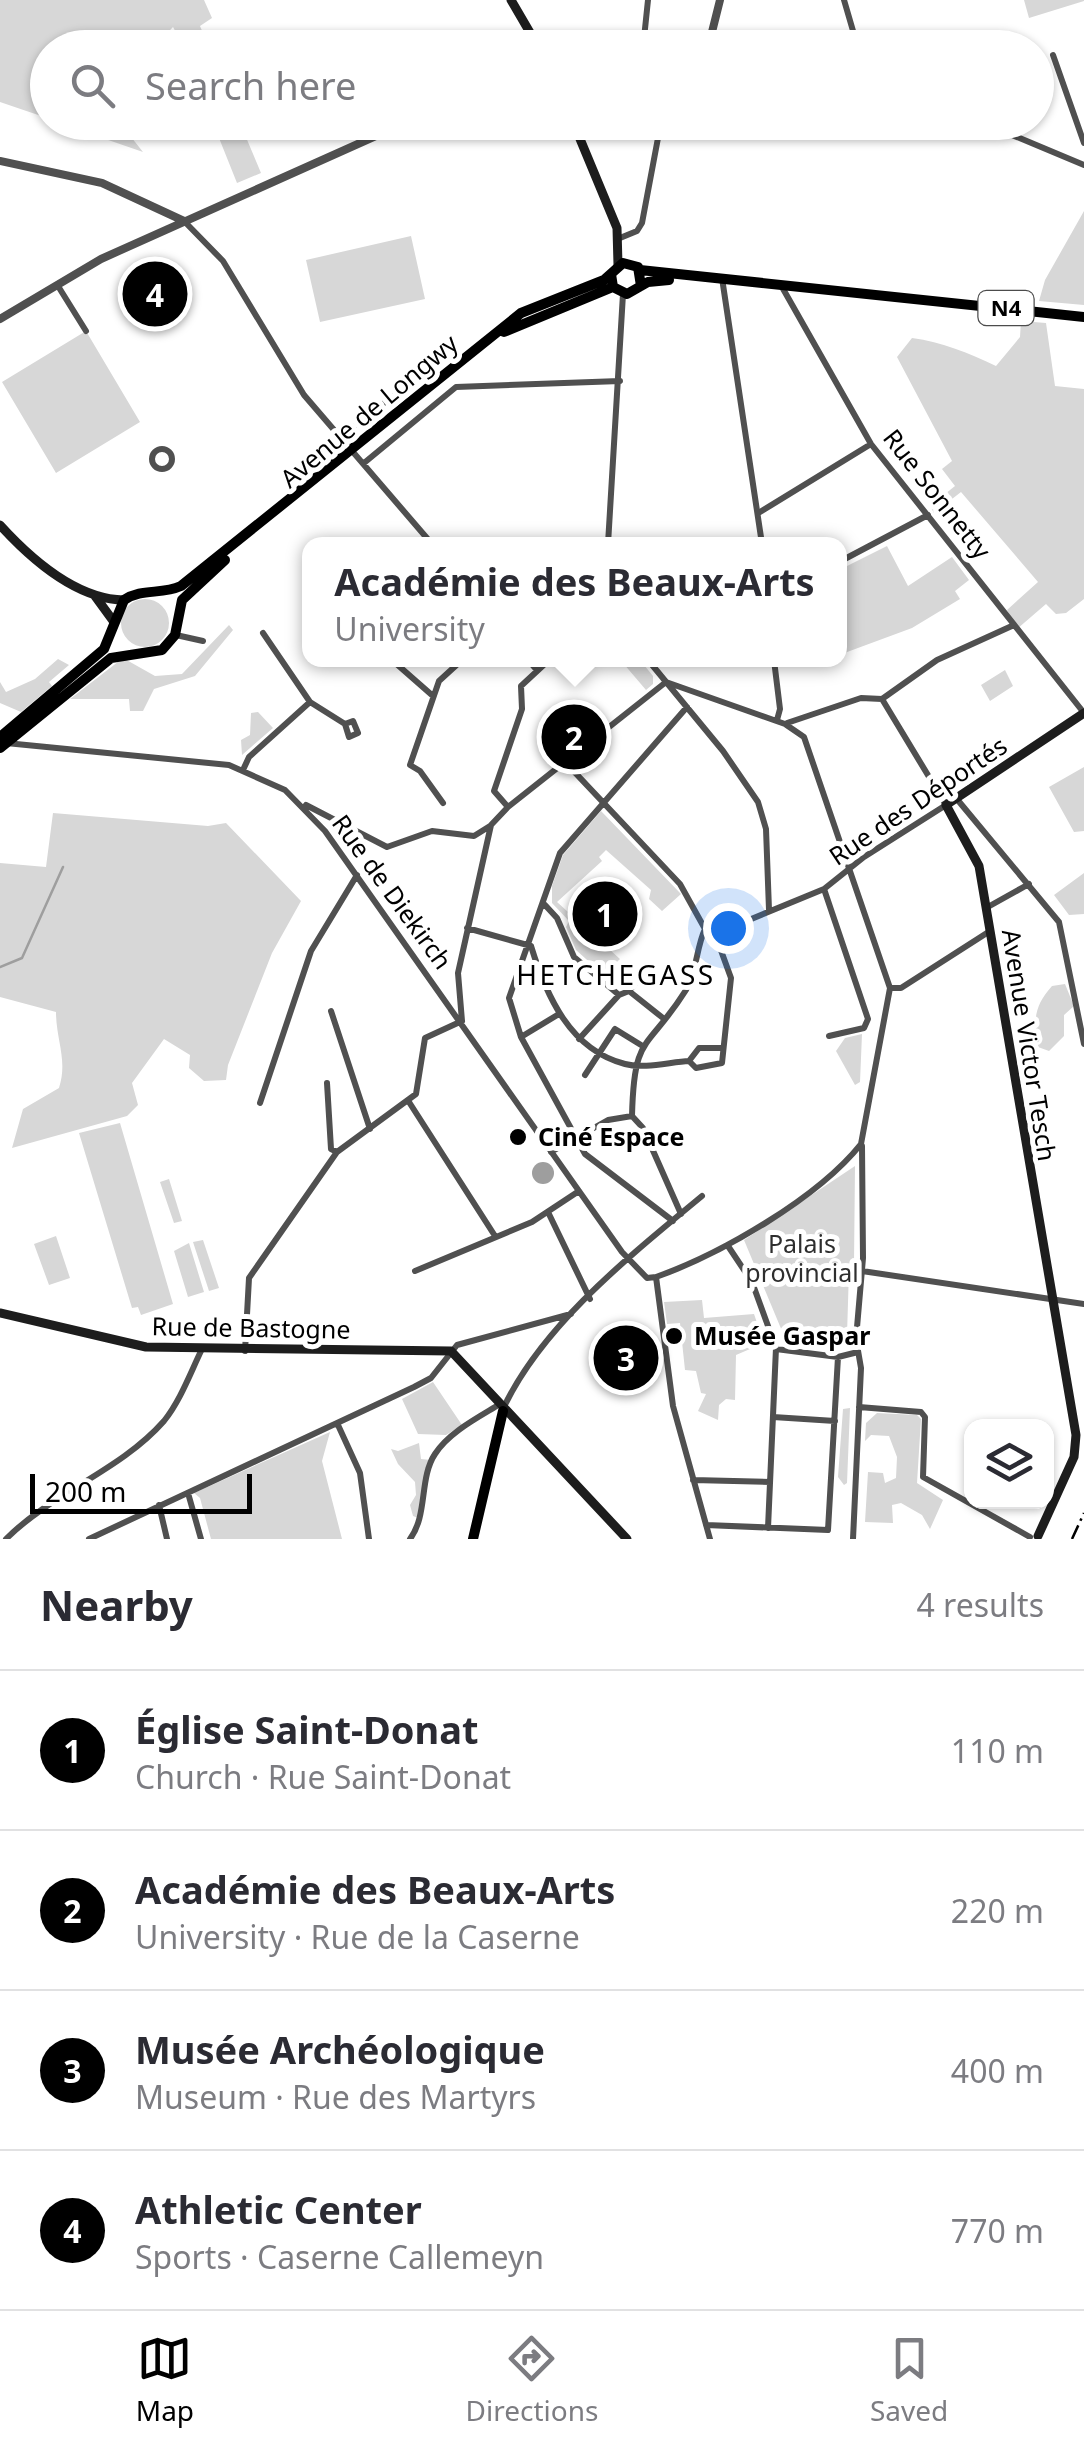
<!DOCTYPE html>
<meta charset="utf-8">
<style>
body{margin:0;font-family:"Noto Sans",sans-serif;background:#f7f7f7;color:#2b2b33}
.controls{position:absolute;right:30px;bottom:30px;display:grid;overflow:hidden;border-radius:20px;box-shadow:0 2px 8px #0004}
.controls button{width:90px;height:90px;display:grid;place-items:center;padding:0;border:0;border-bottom:2px solid #e1e1e2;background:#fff;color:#2b2b33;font:50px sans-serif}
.scale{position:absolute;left:30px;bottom:25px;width:222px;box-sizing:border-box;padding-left:10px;border:5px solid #000;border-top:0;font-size:28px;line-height:35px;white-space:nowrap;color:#000;-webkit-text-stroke:8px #fff;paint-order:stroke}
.you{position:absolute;left:728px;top:928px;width:35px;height:35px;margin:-25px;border:8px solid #fff;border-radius:50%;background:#1a73e8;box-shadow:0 0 0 15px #1a73e833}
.badge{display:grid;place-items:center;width:65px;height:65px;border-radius:50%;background:#000;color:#fff;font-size:32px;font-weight:700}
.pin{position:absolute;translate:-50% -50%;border:5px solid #fff;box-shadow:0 2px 10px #0006}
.popup{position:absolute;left:302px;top:537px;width:545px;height:130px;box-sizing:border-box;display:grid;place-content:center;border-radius:20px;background:#fff;filter:drop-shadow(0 2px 8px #0005);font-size:32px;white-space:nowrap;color:#7c7c81}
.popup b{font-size:38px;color:#2b2b33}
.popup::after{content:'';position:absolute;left:50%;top:100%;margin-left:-20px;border:20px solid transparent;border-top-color:#fff}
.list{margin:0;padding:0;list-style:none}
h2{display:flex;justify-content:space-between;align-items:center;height:130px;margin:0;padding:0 40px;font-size:42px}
h2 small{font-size:32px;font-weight:400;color:#7c7c81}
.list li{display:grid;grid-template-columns:65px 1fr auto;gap:30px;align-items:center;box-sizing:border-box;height:160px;padding:0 40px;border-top:2px solid #e1e1e2}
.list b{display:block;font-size:38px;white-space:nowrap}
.list p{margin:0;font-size:32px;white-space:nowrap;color:#7c7c81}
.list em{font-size:32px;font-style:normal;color:#7c7c81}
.icon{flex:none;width:55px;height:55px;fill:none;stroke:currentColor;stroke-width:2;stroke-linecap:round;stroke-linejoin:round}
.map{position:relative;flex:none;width:1084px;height:1539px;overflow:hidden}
.search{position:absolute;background:#fff;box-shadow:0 2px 8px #0004;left:30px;right:30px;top:30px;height:110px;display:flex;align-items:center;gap:25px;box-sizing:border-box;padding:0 35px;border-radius:55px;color:#7c7c81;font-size:38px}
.sheet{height:770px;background:#fff}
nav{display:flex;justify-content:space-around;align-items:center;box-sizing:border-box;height:140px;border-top:2px solid #e1e1e2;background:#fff;font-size:28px;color:#7c7c81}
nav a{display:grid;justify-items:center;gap:5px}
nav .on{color:#000}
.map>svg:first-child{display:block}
.green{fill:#d7d7d7}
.water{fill:#9e9e9e}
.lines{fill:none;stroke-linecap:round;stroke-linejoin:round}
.stream{stroke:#9e9e9e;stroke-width:2.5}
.minor{stroke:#505050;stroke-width:6}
.tertiary{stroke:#505050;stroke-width:8}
.secondary{stroke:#1d1d1d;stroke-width:9}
.primary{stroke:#000;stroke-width:10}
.rail{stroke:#000;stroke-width:2.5;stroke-dasharray:15 5 2.5 5;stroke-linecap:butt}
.poi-dot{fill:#000;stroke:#fff;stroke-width:4}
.labels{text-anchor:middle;stroke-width:10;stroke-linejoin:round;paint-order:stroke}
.shield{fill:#fff;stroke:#4c4c4c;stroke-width:2.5}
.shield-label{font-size:22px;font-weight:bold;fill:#000}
.street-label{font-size:25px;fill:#000;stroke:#fff}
.poi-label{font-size:25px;font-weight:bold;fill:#000;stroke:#fff;text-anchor:start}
.park-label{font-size:25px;fill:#2e2e2e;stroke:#fff}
.neighbourhood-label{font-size:28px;letter-spacing:2.5px;fill:#000;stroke:#fff}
</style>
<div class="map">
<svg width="1084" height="1539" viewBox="0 0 1084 1539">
<rect width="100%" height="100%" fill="#fff"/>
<path class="green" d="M0,0H204L212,18L200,26L209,47H184L173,27L154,47L48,48L47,118L0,102Z
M1024,0H1084V1L1029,18Z
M59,123H120L143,152Z
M213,123H240L261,173L237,183Z
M1084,211V305L1039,301L1045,280Z
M411,236L425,299L320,322L306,260Z
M1021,321L1046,323L1055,386L1084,389V599L1066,613L1056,614L1046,604L1017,629L1007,610L1038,582L961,492L934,513L930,506L955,486L942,469L952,461L897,357L912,338C942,342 969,353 996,366L1020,337Z
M86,331L140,422L56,473L2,382Z
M887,546L908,586L952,557L969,580L955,591L960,599L912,628L839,655V570Z
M121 623a24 24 0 1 1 48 0a24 24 0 1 1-48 0Z
M229,625L233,630L195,676L154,689L143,711H130L129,699H70L123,658L155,676L182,674Z
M58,659L69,665L49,682L52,686L21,712L0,703V682L6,692L35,679Z
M627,660H640L653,676V684L646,690L623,663Z
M1005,670L1013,686L990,701L981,685Z
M258,712L273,728L242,755L241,740L250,735L251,713Z
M1084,767V831L1074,832L1049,787Z
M601,811L681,894L662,911L649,899L651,890L606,850L599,857L602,861L557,902L620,959L617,962L626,971L632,972L616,986L576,950L566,927L569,921L552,903V886L563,855Z
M53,813L208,826L226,823L301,901L272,953L228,1065L226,1080L204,1081L189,1068L190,1055L164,1039L132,1083L138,1105L127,1116L12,1148L23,1109L59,1088C68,1060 56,1040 56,1012L0,997V863L46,867Z
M1084,873V914L1069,915L1054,895Z
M1065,984L1074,1006L1064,1015V1036L1049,1051L1038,1047C1033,1021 1034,1006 1052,986Z
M862,1034L860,1082L855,1085L836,1051L845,1038Z
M120,1123L173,1304L141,1315L138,1307L132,1308L79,1133Z
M855,1166L854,1263L849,1270L847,1335L844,1343H787L744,1240Z
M169,1179L182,1221L174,1223L160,1182Z
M56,1236L70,1278L49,1285L34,1244Z
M203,1240L219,1288L209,1291L193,1242Z
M189,1243L204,1292L188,1297L174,1251Z
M702,1300L704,1318L754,1314L764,1343L736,1355L735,1400L726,1399L719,1405L718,1420L698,1411L706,1394L701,1393L696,1371L685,1370L680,1323L667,1324L664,1302Z
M433,1382L462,1425L446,1435L418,1434L402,1399Z
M850,1408L847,1483L844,1485L838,1477L843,1409Z
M877,1413L917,1415L921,1419L917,1483L943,1500L930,1529L922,1515L901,1503L892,1505L893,1523L865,1522L868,1472L883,1473L885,1483L896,1478L897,1457L889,1436L871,1435L865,1441L866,1423Z
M330,1432L322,1461L342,1539H211L200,1498L194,1493Z
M419,1443L421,1459L431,1460L418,1518L413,1516L410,1505L416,1495L415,1482L398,1464L391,1449L398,1451Z"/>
<path class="water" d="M532 1173a11 11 0 1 1 22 0a11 11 0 1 1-22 0Z"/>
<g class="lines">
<path class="stream" d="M0,967L22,958L63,867"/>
<path class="minor" d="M844,0L858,48
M643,48L648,0
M1053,55L1084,143
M727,122L805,133L871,122
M981,122L1084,165
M184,221L223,261L304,395L432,544
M620,238L637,231L642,223L661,122
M722,278L762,544
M58,286L86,331
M782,287L871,444L1084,713
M341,437L427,369
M152 459a10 10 0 1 1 20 0a10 10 0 1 1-20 0Z
M364,463L456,387L620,381
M760,512L871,444
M608,544L623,294
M839,562L928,515
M263,633L310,702L345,724L353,721L358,733L349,737L345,724
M176,635L203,641
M392,660L433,696
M528,660L536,669
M648,660L723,751L758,802L766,829L769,910
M774,660L780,709L777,720
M882,699L937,660L1014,625
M787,723L861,698L882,699
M6,743L229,765L285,790L325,831L622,1252L647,1278L656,1277
M565,762L680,884L705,929
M243,770L249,757L310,702
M956,798L1059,922L1084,1044
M443,803L420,771L410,765L439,681L462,660
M306,805L387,847L432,831L474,836L490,826
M508,807L494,791L522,709L521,686L549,660
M824,889L868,1019L864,1028L829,1036
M545,905L557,918L574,957L619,995L629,991L663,1018
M986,908L1029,884
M467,928L531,946
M715,934L824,889L864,857L946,805L882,699
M715,934L731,978L722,1063L696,1068L689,1061L699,1048H721
M531,946C546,995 570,1050 625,1064C644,1069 670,1062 689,1061
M890,988H901L990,931
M629,991L643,974L655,968
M331,1011L370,1129
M462,1021L458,973L491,825L508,807L666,682
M521,1037L559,1014
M579,1039L619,995
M585,1075L615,1029L641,1045
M327,1083L331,1149L337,1152
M409,1102L495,1236
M260,1103L311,951L357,875
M632,1116C634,1032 647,1052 686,990C697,972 696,948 705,929
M632,1116L643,1128L681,1214
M551,1152L608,1120L632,1116
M548,1212L590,1299
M673,1221L585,1154L521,1037L509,998L560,853L687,707
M728,1246L752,1282L776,1348L768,1528
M415,1271L532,1222L579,1191
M862,1271L1084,1304
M656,1277C721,1254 818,1198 861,1144L890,988L804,737L785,724L666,682
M656,1277L673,1406L710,1539
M776,1349L838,1357L858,1352
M245,1351L249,1278L337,1152L416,1094L425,1038L462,1021
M859,1407L921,1412L925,1417L923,1477L1030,1537
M503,1409C542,1325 631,1255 702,1196
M773,1417L835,1421
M338,1425L360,1473L369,1539
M693,1480L770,1482
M188,1493L201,1539
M159,1505L167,1539
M706,1525L828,1530L838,1357
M6,1539C53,1492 120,1471 164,1421C180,1401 190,1374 201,1351
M89,1539L414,1387L431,1378L457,1345L571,1314
M410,1539C428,1515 419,1478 435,1454C449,1432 479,1417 500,1404
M853,1539L861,1368L856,1339L863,1258L862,1146"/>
<path class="tertiary" d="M708,48L720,0
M0,161L102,183L184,221
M0,319L101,259L407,122"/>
<path class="secondary" d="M511,0L539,48
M573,122L617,228L618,265
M0,525C31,559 76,599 124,600
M95,596L114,622
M0,1313L146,1347L451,1351L627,1539
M1038,1536L1074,1457L1076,1435L979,866L946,805L1084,713"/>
<path class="primary" d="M640,270L1084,317
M611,274L613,287L627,294L648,282L669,280
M504,332L613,287
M0,737L104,649L124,600C142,588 161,595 181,586L521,313L604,280L623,263L638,267L641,286
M0,748L111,658L162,650L175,635L182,600L225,560
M473,1539L503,1411"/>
<path class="rail" d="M1072,1539L1084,1513"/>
</g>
<g class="poi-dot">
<circle cx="518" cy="1137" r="10"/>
<circle cx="674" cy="1336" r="10"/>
</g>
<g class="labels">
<rect class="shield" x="978.5" y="291" width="55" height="34" rx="8"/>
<g class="shield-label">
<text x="1006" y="316">N4</text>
</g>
<g class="street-label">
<text transform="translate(369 411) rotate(-40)" y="9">Avenue de Longwy</text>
<text transform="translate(937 494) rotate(52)" y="9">Rue Sonnetty</text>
<text transform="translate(918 801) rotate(-34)" y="9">Rue des Déportés</text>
<text transform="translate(392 892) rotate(54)" y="9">Rue de Diekirch</text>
<text transform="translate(1029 1045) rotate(81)" y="9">Avenue Victor Tesch</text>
<text transform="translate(251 1328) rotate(1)" y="9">Rue de Bastogne</text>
</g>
<g class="poi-label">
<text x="538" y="1146">Ciné Espace</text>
<text x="694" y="1345">Musée Gaspar</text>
</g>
<g class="park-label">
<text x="802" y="1253">Palais<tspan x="802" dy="29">provincial</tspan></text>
</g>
<g class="neighbourhood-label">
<text x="616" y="985">HETCHEGASS</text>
</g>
</g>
</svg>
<div class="controls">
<button><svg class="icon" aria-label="layers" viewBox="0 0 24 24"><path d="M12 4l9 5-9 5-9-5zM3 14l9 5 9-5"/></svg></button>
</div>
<div class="scale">200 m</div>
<div class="you"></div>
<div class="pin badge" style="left:605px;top:914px">1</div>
<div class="pin badge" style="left:574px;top:737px">2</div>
<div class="popup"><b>Académie des Beaux-Arts</b>University</div>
<div class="pin badge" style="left:626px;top:1358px">3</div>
<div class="pin badge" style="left:155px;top:294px">4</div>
<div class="search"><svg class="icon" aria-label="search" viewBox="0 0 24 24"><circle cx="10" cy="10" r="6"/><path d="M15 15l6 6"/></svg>Search here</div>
</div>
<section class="sheet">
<h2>Nearby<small>4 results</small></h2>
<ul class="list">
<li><span class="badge">1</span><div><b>Église Saint-Donat</b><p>Church · Rue Saint-Donat</p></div><em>110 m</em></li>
<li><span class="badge">2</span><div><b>Académie des Beaux-Arts</b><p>University · Rue de la Caserne</p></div><em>220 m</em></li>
<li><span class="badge">3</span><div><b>Musée Archéologique</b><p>Museum · Rue des Martyrs</p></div><em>400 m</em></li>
<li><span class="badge">4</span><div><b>Athletic Center</b><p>Sports · Caserne Callemeyn</p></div><em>770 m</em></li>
</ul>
</section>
<nav>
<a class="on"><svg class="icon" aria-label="map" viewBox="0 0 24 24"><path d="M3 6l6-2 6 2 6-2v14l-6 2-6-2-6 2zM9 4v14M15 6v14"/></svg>Map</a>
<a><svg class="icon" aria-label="directions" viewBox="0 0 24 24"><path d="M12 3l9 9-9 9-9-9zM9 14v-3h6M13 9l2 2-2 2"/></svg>Directions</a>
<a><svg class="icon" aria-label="saved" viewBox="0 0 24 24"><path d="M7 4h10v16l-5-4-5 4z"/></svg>Saved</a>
</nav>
